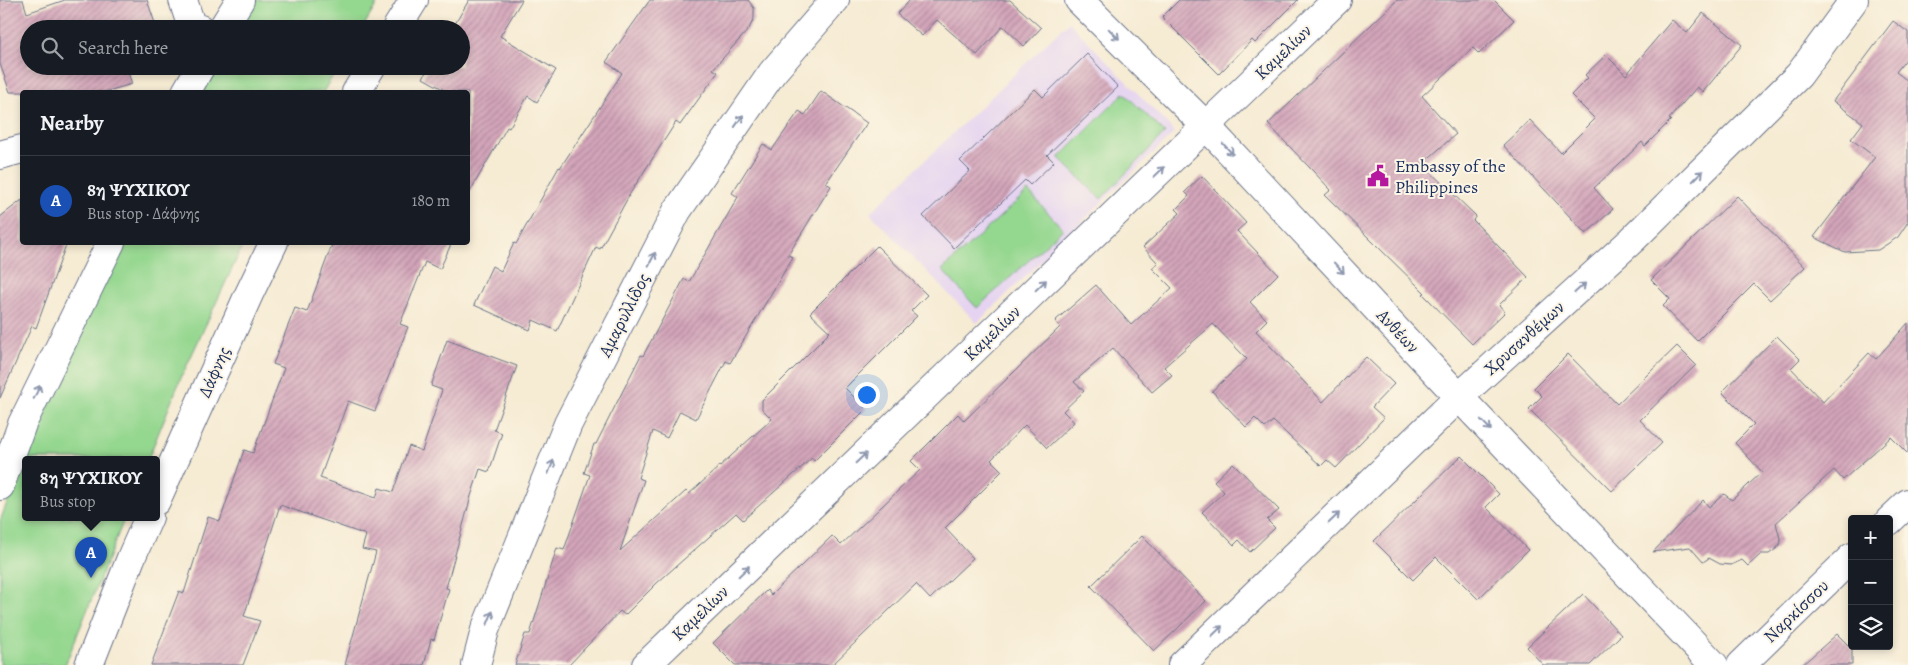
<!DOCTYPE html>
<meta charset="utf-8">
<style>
body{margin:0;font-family:Alegreya,serif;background:#20242c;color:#f1f3f6}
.controls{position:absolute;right:15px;bottom:15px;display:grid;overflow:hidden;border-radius:5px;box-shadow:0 2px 8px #0003}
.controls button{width:45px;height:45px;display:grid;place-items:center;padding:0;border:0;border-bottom:1px solid #363941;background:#171b24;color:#f1f3f6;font:25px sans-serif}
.you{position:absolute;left:866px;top:394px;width:18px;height:18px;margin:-12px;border:4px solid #fff;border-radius:50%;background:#1a73e8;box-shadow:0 0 0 8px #1a73e833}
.badge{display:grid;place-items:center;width:32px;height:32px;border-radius:50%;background:#2563eb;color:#fff;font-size:16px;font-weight:700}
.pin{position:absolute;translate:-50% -41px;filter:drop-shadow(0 1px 2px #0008)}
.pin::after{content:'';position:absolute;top:26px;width:18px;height:15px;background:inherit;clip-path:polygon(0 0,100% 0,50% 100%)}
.popup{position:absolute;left:22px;top:456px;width:138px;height:65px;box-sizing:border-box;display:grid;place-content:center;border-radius:5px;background:#171b24;filter:drop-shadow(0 1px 4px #0005);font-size:16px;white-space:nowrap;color:#9ea1a6}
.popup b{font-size:19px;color:#f1f3f6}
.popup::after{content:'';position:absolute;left:50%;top:100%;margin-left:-10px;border:10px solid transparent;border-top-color:#171b24}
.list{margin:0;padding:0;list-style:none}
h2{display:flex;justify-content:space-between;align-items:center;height:65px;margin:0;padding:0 20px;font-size:21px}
h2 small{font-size:16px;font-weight:400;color:#9ea1a6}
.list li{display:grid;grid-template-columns:32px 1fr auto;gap:15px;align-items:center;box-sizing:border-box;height:90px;padding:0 20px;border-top:1px solid #363941}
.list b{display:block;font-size:19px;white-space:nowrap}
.list p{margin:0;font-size:16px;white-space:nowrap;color:#9ea1a6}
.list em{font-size:16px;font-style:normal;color:#9ea1a6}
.icon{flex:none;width:28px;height:28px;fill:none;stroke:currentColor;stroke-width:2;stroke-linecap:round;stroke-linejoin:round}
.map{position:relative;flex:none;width:1908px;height:665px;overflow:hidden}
.search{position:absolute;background:#171b24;box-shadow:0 2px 8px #0003;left:20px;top:20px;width:450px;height:55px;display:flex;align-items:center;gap:12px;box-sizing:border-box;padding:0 18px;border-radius:28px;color:#9ea1a6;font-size:19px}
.panel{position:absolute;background:#171b24;box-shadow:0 2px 8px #0003;left:20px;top:90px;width:450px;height:155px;border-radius:5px}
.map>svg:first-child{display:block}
.built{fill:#e5d3f1}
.green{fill:#94d78f;stroke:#588376}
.building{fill:url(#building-hatch)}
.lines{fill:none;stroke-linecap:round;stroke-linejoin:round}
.minor-casing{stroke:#687187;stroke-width:30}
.major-casing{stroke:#687187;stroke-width:30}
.minor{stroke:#fff;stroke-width:28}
.major{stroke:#fff;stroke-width:28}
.oneway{stroke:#8d97ae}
.labels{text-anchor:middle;stroke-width:4;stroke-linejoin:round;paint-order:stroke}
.street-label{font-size:18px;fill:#1b2f5e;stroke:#fcf5e5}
.poi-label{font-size:18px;fill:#1b2f5e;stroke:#fcf5e5;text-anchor:start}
</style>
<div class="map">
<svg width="1908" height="665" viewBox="0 0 1908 665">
<defs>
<pattern id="building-hatch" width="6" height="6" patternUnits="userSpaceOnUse" patternTransform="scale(1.25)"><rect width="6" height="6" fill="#d4a5ba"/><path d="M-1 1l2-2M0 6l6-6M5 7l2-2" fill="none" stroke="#ab879a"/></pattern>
</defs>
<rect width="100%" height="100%" fill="#fcf5e5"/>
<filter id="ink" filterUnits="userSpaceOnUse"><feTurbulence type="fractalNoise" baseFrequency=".02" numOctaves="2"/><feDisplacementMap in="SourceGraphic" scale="10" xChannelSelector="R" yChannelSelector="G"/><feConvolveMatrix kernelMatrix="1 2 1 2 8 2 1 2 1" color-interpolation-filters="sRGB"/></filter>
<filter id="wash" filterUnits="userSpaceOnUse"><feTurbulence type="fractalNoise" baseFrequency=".0096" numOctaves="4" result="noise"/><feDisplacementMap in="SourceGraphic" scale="20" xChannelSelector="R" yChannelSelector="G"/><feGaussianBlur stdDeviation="1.12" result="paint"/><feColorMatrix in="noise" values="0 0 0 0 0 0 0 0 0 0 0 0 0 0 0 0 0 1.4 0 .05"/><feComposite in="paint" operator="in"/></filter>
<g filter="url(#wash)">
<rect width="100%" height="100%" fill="#f6ebd3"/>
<path class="built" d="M1069,22L1175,132L977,323L870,213Z"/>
<path class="green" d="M253,0H379L362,29H238Z
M217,66H339L323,92H203Z
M1124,93L1165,133L1101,199L1059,158Z
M1028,191L1063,229L977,308L942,270Z
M123,243H244L181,378L148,459H26V517H125L65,665H0V521L38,421Z"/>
<g id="blocks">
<path class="building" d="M0,0H23L27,13L65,0H147L157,29H29V66H145L128,72L132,84L104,92H10L0,64Z
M469,0H522L500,36L556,70L537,102L528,96L509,128L507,127L468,195V92H448L423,78L429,66H461V29H452Z
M650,0H748L754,8V18L749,29L713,69L718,72L680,125L676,122L631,192L600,249L596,247L557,331L533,320L530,330L474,305L492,266L501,271L514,243L516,244L559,167L560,168L617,81L622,73L606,62Z
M910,0H1010L1041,28L1024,46L1003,26L977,55L937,20L922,36L897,14Z
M1179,0H1298L1255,43L1252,40L1219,74L1162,17Z
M1397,0H1494L1514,20L1479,54L1473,48L1422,96L1456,134L1422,164L1476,216L1473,220L1528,277L1499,305L1505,312L1472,344L1423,294L1425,293L1325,195L1331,190L1268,124Z
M1703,13L1742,45L1703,92L1697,87L1669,119L1671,120L1645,146L1642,142L1594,188L1613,209L1586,234L1503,145L1530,120L1561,153L1595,119L1571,95L1588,78L1585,75L1606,55L1626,75L1672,20L1687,33Z
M1893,21L1908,32V57L1896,72L1908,81V222L1898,237L1878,250L1845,252L1814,237L1875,157L1851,139L1863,123L1833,101Z
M1087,54L1118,87L1047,155L1054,162L1030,185L1025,180L954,248L923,216L970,171L960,161L1035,89L1043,97Z
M821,91L867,123L826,183L831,186L788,255L793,257L730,363L726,361L696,419L680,411L667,438L653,431L638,478L644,480L620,551L686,491L689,494L772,419L762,409V400L830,332L810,313L877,246L927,295L911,311L917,316L845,388L866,409L814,461L812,458L743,520L736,513L657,583L625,615L620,611L569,665H515L525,634H530L557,548L564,550L590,475L584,473L594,444H596L641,355L643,356L684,279L689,282L738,197L732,193L763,144L772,150L799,111L805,115Z
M1202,176L1246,223L1237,231L1278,274L1250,302L1267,320L1256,331L1323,402L1366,357L1394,384L1372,407L1384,418L1336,468L1327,460L1321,466L1273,421L1265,428L1255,418L1246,427L1212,391L1247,359L1213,324L1164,367L1172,375L1152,392L1113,348L1074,382L1084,391L1063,411L1074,422L1047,448L1025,425L991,460L1002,471L945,528L973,558L930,599L916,584L832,665H735L713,643L767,590L771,595L832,536L841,545L920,470L911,461L958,414L964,421L1060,327L1055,321L1096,285L1131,325L1172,288L1152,268L1158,263L1143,247L1180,213L1176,209L1189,196L1185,192Z
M1737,196L1805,267L1770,300L1754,284L1697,341L1663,306L1670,299L1651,280Z
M22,200V242H67L36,328L32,326L0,398V217Z
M333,242H452L440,269L425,262L400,324L408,327L375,411L348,401L320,478L376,498L379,488L393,492L409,446L422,451L442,390L431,386L447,340L517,366L494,430L502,433L489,472L480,469L471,496L446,588L449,589L434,640L431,639L424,665H345L376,552L362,549L366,535L280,505L244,616L260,621L243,665H151L179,591L184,593L208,517L220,521L244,450L253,453L284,368L273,364L295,308L307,312Z
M1908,323V454L1891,437L1843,480L1834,470L1776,523L1781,542L1776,549L1769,554H1761L1748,566L1742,560L1731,565L1720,564L1709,558L1703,562L1690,547L1653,552L1703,500L1709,507L1724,494L1732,500L1762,472L1735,443L1754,424L1722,392L1777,336L1800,359L1791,368L1823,402L1869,353L1876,359Z
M1677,346L1696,365L1640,420L1662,443L1612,491L1529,409L1542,396L1534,388L1568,354L1617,404Z
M1461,456L1499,494L1486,507L1528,550L1478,599L1436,557L1413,580L1374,541Z
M1233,463L1279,510L1267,520L1275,528L1250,552L1239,540L1234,545L1202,512L1224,492L1214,481Z
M1142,536L1206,601L1154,651L1091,586Z
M1583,594L1621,635L1590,665H1543L1527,647Z
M1837,634L1852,649V665H1802Z"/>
</g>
</g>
<g filter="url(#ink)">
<use href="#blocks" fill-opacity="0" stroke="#687187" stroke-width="1"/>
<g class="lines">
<g class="minor-casing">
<path id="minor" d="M183,0L192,28L200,29
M1079,0L1206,126L1459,397L1714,665
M222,29L240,0
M186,92L201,66
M0,155L22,149
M0,486L22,424L111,242
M1889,521L1908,503
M476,665L485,630L568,424L677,211L772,73L835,0
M646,665L1337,0
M1182,665L1459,397L1632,240L1799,75L1854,0
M1741,665L1852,557"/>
</g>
<g class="major-casing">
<path id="major" d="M396,29L414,0
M356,92L372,66
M156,501L249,294L274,242
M89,665L131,558L149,517"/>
</g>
<use href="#minor" class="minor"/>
<use href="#major" class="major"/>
</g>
<defs><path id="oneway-shaft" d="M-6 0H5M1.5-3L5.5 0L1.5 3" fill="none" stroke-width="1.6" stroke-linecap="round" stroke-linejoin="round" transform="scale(1.25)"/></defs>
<g class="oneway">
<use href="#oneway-shaft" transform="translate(1114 34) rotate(45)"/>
<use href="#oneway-shaft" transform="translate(739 121) rotate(-55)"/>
<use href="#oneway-shaft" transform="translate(1228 149) rotate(47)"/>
<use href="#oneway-shaft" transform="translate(1159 172) rotate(-44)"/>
<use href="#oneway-shaft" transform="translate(1698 176) rotate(-45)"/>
<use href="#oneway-shaft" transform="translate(652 259) rotate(-63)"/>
<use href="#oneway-shaft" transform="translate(1339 268) rotate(47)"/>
<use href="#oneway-shaft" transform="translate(1041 285) rotate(-44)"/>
<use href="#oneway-shaft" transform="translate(1580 288) rotate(-42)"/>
<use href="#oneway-shaft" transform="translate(37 392) rotate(-64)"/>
<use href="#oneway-shaft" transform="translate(1486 425) rotate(46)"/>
<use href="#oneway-shaft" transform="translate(861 458) rotate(-44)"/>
<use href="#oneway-shaft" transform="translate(551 467) rotate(-68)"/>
<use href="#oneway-shaft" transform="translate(1334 518) rotate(-44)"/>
<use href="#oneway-shaft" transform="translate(744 571) rotate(-44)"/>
<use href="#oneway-shaft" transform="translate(490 618) rotate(-68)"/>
<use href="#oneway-shaft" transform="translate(1217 631) rotate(-44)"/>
</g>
</g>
<defs>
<g id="civic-bare" transform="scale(1.725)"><path d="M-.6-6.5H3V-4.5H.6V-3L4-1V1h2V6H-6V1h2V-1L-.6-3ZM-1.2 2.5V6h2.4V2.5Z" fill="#b5179e" stroke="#fcf5e5" stroke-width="2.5" paint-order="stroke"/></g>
</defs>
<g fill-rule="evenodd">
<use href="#civic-bare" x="1378" y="176"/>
</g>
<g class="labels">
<g class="street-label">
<text transform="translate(1283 52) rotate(-44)" y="6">Καμελίων</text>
<text transform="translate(624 315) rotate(-63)" y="6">Αμαρυλλίδος</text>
<text transform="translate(1398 331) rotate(47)" y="6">Ανθέων</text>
<text transform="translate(992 333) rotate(-44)" y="6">Καμελίων</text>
<text transform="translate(1524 338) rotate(-42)" y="6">Χρυσανθέμων</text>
<text transform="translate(214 372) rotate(-66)" y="6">Δάφνης</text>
<text transform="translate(1796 611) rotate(-44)" y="6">Ναρκίσσου</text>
<text transform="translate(700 613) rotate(-44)" y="6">Καμελίων</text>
</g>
<g class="poi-label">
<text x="1395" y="172">Embassy of the<tspan x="1395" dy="21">Philippines</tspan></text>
</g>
</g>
</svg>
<div class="controls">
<button>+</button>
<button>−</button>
<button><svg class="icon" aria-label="layers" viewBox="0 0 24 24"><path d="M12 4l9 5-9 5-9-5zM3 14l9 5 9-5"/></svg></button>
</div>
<div class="you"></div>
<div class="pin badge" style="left:91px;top:578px;background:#1a4fb4">A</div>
<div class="popup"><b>8η ΨΥΧΙΚΟΥ</b>Bus stop</div>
<div class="search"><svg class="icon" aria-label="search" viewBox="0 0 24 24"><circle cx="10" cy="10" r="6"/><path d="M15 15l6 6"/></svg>Search here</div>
<section class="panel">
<h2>Nearby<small></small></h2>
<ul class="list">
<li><span class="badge" style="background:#1a4fb4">A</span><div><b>8η ΨΥΧΙΚΟΥ</b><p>Bus stop · Δάφνης</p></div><em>180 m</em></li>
</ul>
</section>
</div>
